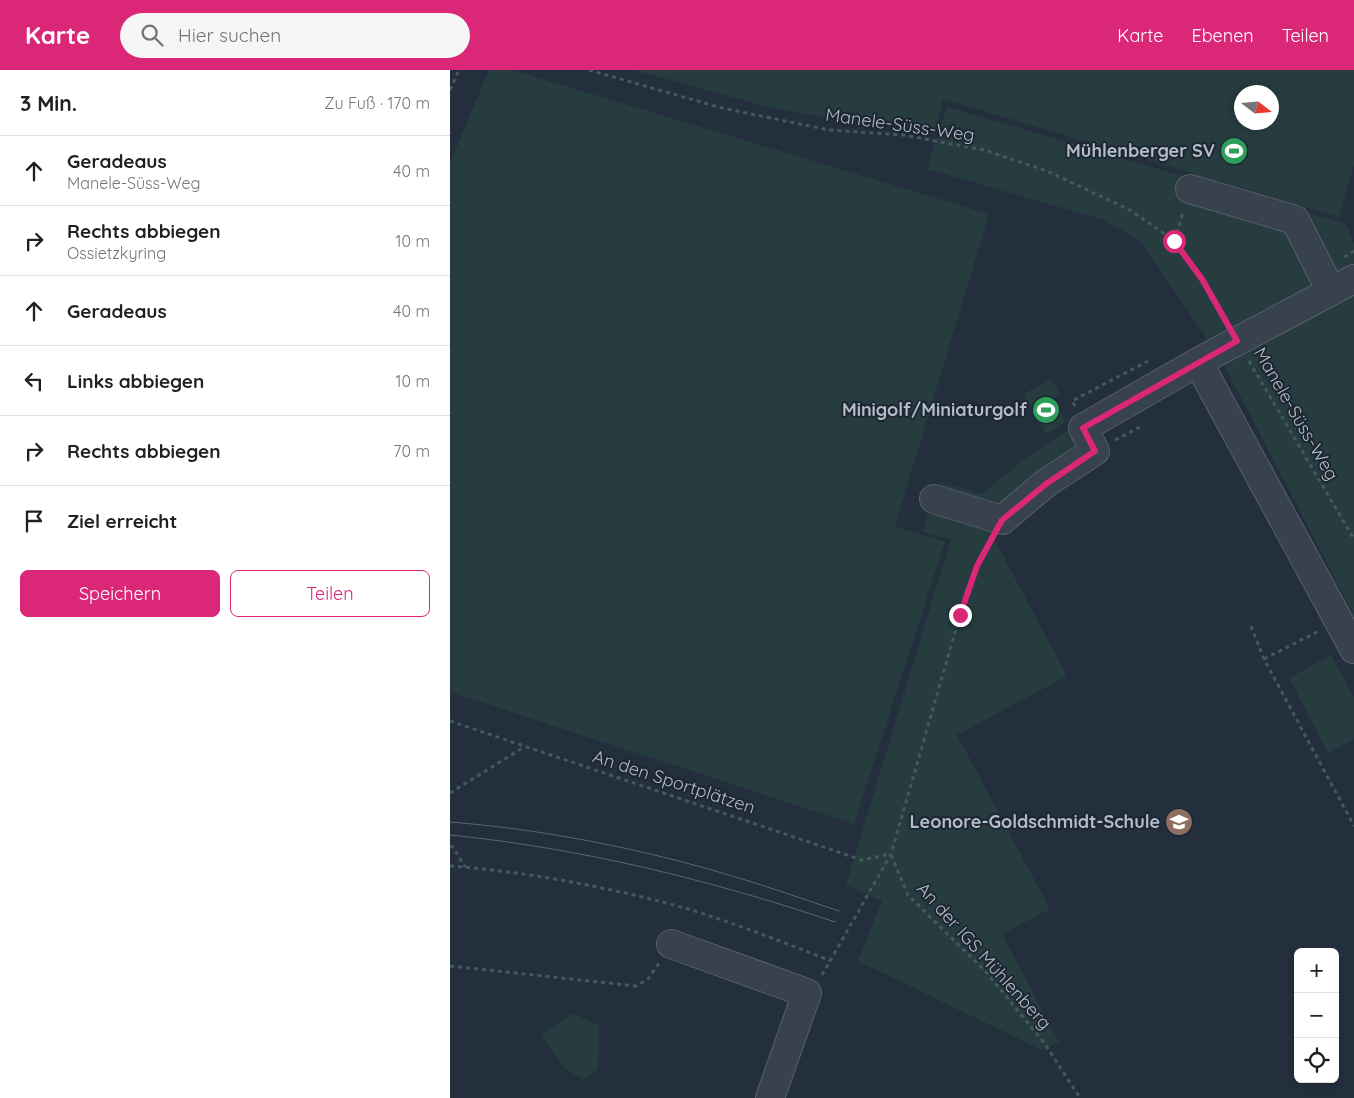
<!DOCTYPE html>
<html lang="de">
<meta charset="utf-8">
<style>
body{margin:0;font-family:Quicksand,sans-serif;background:#f6f6f6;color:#202124}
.controls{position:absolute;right:15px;bottom:15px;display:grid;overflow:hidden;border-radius:8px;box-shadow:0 2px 8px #0003}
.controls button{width:45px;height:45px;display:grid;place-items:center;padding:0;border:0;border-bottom:1px solid #e0e0e0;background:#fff;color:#202124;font:25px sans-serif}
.compass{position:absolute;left:784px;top:15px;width:45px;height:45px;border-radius:50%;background:#fff;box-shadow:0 2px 8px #0003;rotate:106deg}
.stop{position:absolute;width:15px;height:15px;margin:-11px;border:4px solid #db2777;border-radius:50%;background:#fff}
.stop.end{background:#db2777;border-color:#fff;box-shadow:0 1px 5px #0008}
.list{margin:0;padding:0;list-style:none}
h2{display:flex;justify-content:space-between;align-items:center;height:65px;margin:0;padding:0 20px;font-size:21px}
h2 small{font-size:16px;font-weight:400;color:#757577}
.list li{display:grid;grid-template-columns:32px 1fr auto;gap:15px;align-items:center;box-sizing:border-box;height:70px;padding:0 20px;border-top:1px solid #e0e0e0}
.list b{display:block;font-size:19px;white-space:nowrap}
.list p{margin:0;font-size:16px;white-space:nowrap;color:#757577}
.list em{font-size:16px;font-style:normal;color:#757577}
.actions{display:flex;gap:10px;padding:15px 20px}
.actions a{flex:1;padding:11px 0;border:1px solid #db2777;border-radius:8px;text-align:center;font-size:18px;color:#db2777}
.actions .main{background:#db2777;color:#fff}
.icon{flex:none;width:28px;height:28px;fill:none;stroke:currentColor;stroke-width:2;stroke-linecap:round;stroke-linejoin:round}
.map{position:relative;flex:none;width:904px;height:1028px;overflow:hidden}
header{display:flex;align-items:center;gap:30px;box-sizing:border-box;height:70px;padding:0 25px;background:#db2777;color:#fff}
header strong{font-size:24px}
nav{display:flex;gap:28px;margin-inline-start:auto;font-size:18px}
.search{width:350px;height:45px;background:#f6f6f6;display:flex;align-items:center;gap:12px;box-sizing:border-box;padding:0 18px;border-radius:28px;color:#757577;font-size:19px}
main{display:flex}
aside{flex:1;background:#fff}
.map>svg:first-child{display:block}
.green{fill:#263c3f;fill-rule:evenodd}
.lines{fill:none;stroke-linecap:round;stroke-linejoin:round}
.minor-casing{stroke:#565f6c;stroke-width:30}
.path{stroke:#44595c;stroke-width:3;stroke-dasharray:4 4;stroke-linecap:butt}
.minor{stroke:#38414e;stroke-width:28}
.tram{stroke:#5a6575;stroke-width:1}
.route{stroke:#db2777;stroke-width:6}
.labels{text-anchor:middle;stroke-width:4;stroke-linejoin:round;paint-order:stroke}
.street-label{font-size:18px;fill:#b4bcc9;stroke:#1d2633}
.poi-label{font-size:18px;font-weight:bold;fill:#b4bcc9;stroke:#1d2633;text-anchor:end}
</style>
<header>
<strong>Karte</strong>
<div class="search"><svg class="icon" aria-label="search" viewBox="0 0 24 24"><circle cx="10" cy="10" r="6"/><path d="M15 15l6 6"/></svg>Hier suchen</div>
<nav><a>Karte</a><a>Ebenen</a><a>Teilen</a></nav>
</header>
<main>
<aside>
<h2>3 Min.<small>Zu Fuß · 170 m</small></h2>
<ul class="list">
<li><svg class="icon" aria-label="ahead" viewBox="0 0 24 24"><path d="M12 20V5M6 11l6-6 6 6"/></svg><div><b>Geradeaus</b><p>Manele-Süss-Weg</p></div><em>40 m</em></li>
<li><svg class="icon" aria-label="right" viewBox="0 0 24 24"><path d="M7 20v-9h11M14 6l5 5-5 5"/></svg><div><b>Rechts abbiegen</b><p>Ossietzkyring</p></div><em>10 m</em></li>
<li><svg class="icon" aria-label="ahead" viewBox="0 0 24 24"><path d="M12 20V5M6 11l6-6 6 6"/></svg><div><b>Geradeaus</b></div><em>40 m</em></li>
<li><svg class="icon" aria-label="left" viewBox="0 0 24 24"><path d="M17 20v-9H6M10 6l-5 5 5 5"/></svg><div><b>Links abbiegen</b></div><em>10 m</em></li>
<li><svg class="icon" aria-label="right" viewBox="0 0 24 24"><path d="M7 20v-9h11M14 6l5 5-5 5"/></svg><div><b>Rechts abbiegen</b></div><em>70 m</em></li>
<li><svg class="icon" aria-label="arrive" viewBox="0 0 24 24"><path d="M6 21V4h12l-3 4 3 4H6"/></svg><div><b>Ziel erreicht</b></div></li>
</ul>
<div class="actions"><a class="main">Speichern</a><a>Teilen</a></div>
</aside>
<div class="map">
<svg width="904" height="1028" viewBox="0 0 904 1028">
<rect width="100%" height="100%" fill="#242f3e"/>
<path class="green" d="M39,0H62L539,144L445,456L495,472L404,754L0,622V93Z
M183,0H904V95L889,147L493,29L485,61L439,51L380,48L326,39ZM792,22H822V52H792Z
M497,37L896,154L904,174V545L771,289L690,171L654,150L477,99Z
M601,309L610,324L603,329L616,352L596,364L574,324Z
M623,357L632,378L539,459L617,606L507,665L600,839L552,864L609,972L592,980L408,891L432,831L396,815L501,469L472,462L489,412L532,424L574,389Z
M881,585L904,627V669L878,683L839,608Z
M123,943L149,956L148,999L134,1010L114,998L91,964Z"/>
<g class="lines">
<g class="minor-casing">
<path id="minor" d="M740,119L845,150L881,221
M748,292L904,579
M484,429L552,450L596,413L645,381L633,358L748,292L904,209
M221,874L357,923L320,1028"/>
</g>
<path class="path" d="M139,0L272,38L379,60L453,65L534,80L597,101L680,140L725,171L751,209L775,251
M0,20L9,0
M725,171L733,142
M894,187L904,181
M799,291L904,469
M625,336L622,331L698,291
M665,370L692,356
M801,556L814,589L904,756
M814,589L869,561
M0,651L412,790L440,784
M0,723L74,677
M0,776L3,777L15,797
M441,785L458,825L537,903L595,974L630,1028
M0,796C79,802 158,817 235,838C284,853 333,872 381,891
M0,896L186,916L198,909L210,892
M372,905L441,784L510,545L527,495L541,471"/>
<use href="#minor" class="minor"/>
<path class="tram" d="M0,752C88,759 177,776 262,800C305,812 347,827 389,841
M0,765C130,778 261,810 385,852"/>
</g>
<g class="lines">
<path class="route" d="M510,545L527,496L552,450L596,414L645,381L633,358L787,271L752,209L724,171"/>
</g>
<defs>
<g id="stadium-disc" transform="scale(1.4375)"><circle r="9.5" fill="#2e9e5b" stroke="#1d2633"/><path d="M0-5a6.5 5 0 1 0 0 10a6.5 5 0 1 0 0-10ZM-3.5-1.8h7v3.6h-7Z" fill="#fff"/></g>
<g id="school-disc" transform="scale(1.4375)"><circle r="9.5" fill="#8d6e63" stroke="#1d2633"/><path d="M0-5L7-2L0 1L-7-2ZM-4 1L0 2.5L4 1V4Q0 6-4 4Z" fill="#fff"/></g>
</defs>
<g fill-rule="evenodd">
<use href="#stadium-disc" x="784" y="81"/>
<use href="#stadium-disc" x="596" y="340"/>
<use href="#school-disc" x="729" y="752"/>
</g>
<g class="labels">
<g class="street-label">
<text transform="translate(450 55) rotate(8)" y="6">Manele-Süss-Weg</text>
<text transform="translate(846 344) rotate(60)" y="6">Manele-Süss-Weg</text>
<text transform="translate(224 712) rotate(18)" y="6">An den Sportplätzen</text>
<text transform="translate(534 886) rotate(48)" y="6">An der IGS Mühlenberg</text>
</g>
<g class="poi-label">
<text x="765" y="87">Mühlenberger SV</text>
<text x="577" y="346">Minigolf/Miniaturgolf</text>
<text x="710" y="758">Leonore-Goldschmidt-Schule</text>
</g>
</g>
</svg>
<div class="controls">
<button>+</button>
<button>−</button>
<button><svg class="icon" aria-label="locate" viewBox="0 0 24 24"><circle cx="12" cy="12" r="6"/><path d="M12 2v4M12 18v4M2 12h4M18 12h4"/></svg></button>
</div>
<svg class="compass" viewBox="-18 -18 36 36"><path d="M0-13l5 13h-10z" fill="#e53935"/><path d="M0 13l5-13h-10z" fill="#757577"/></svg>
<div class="stop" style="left:724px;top:171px"></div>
<div class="stop end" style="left:510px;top:545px"></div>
</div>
</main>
